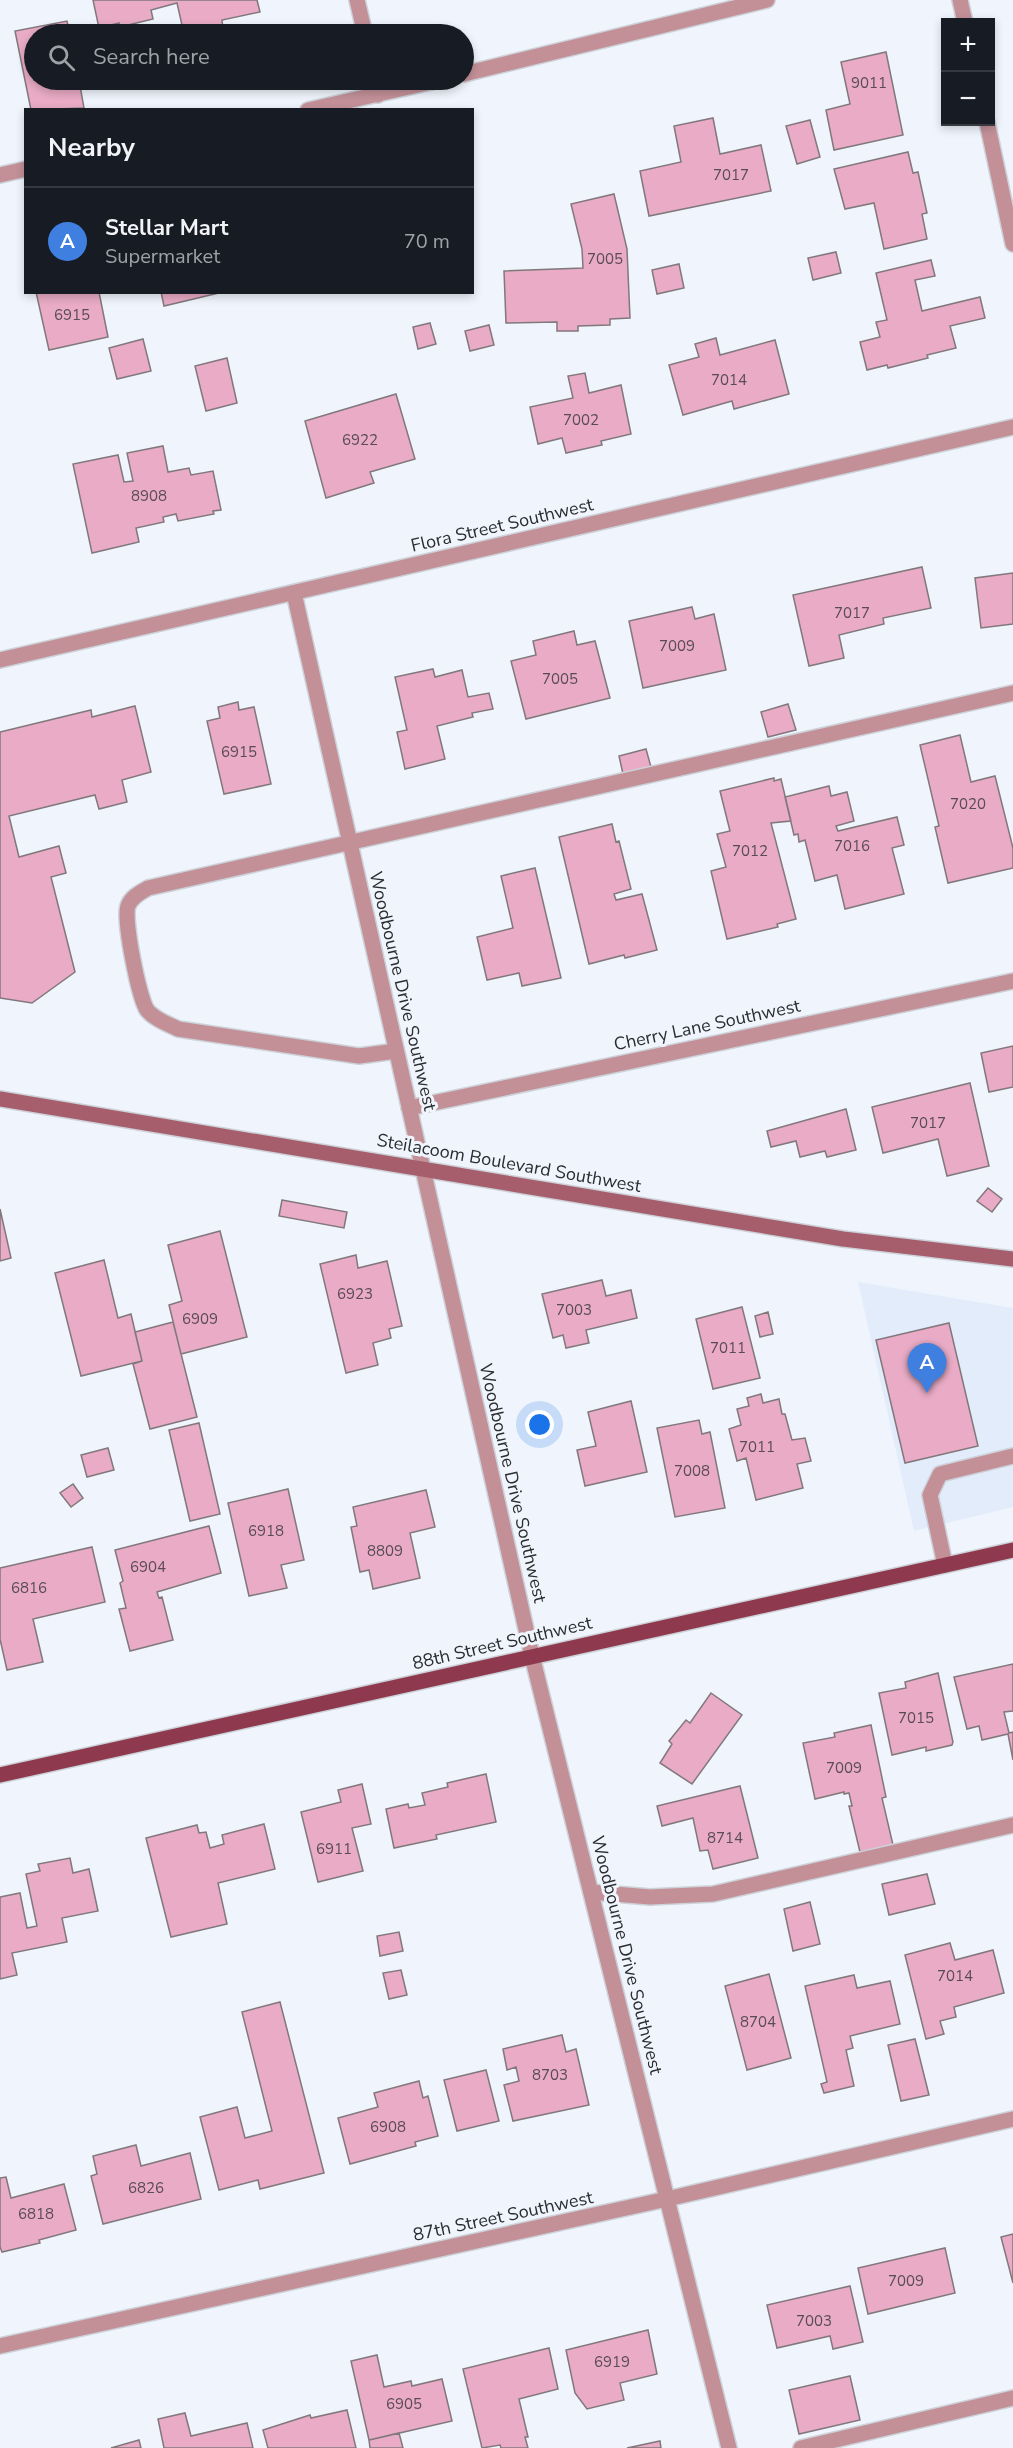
<!DOCTYPE html>
<meta charset="utf-8">
<style>
body{margin:0;font-family:"Nunito Sans",sans-serif;background:#20242c;color:#f1f3f6}
.controls{position:absolute;right:18px;top:18px;display:grid;overflow:hidden;border-radius:0px;box-shadow:0 3px 9px #0003}
.controls button{width:54px;height:54px;display:grid;place-items:center;padding:0;border:0;border-bottom:2px solid #363941;background:#171b24;color:#f1f3f6;font:30px sans-serif}
.you{position:absolute;left:540px;top:1425px;width:21px;height:21px;margin:-15px;border:4px solid #fff;border-radius:50%;background:#1a73e8;box-shadow:0 0 0 9px #1a73e833}
.badge{display:grid;place-items:center;width:39px;height:39px;border-radius:50%;background:#8eb1e2;color:#fff;font-size:20px;font-weight:700}
.pin{position:absolute;translate:-50% -50px;filter:drop-shadow(0 2px 3px #0008)}
.pin::after{content:'';position:absolute;top:32px;width:21px;height:18px;background:inherit;clip-path:polygon(0 0,100% 0,50% 100%)}
.list{margin:0;padding:0;list-style:none}
h2{display:flex;justify-content:space-between;align-items:center;height:78px;margin:0;padding:0 24px;font-size:26px}
h2 small{font-size:20px;font-weight:400;color:#9ea1a6}
.list li{display:grid;grid-template-columns:39px 1fr auto;gap:18px;align-items:center;box-sizing:border-box;height:108px;padding:0 24px;border-top:2px solid #363941}
.list b{display:block;font-size:22px;white-space:nowrap}
.list p{margin:0;font-size:20px;white-space:nowrap;color:#9ea1a6}
.list em{font-size:20px;font-style:normal;color:#9ea1a6}
.icon{flex:none;width:33px;height:33px;fill:none;stroke:currentColor;stroke-width:2;stroke-linecap:round;stroke-linejoin:round}
.map{position:relative;flex:none;width:1013px;height:2448px;overflow:hidden}
.search{position:absolute;background:#171b24;box-shadow:0 3px 9px #0003;left:24px;top:24px;width:450px;height:66px;display:flex;align-items:center;gap:15px;box-sizing:border-box;padding:0 21px;border-radius:33px;color:#9ea1a6;font-size:22px}
.panel{position:absolute;background:#171b24;box-shadow:0 3px 9px #0003;left:24px;top:108px;width:450px;height:186px;border-radius:0px}
.map>svg:first-child{display:block}
.built{fill:#e3ecfb}
.building{fill:#e9abc5;stroke:#81787c;stroke-width:1.5}
.lines{fill:none;stroke-linecap:round;stroke-linejoin:round}
.service-casing{stroke:#cdd1d8;stroke-width:18}
.minor-casing{stroke:#cdd1d8;stroke-width:18}
.secondary-casing{stroke:#cdd1d8;stroke-width:18}
.primary-casing{stroke:#cdd1d8;stroke-width:18}
.service{stroke:#c39098;stroke-width:15}
.minor{stroke:#c39098;stroke-width:15}
.secondary{stroke:#a65e6d;stroke-width:15}
.primary{stroke:#8f394e;stroke-width:15}
.labels{text-anchor:middle;stroke-width:6;stroke-linejoin:round;paint-order:stroke}
.number-label{font-size:15px;fill:#5a4c55}
.street-label{font-size:18px;fill:#2b2d30;stroke:#f0f5fd}
</style>
<div class="map">
<svg width="1013" height="2448" viewBox="0 0 1013 2448">
<rect width="100%" height="100%" fill="#f0f5fd"/>
<path class="built" d="M858,1282L1013,1308V1507L914,1531Z"/>
<path class="building" d="M93,0H257L260,12L222,20L223,29L198,34H184L177,3L151,10L153,19L120,27L119,23L99,28Z
M67,21L70,34H34V80H79L84,108L31,110L15,31Z
M886,52L903,135L834,150L826,110L850,104L841,62Z
M713,118L720,154L761,145L771,191L649,216L640,171L681,162L674,126Z
M810,120L820,157L797,164L786,126Z
M908,152L913,173L918,172L927,213L922,214L927,239L884,249L874,203L845,209L834,169Z
M614,194L627,249L630,318L610,319V325L578,326V331H557V322L506,323L504,271L583,268L582,249L571,204Z
M836,252L841,273L813,280L808,258Z
M931,260L935,276L915,280L922,311L980,297L985,318L950,326L956,348L927,355L928,358L888,368L887,365L867,370L860,342L880,337L876,322L887,320L876,273Z
M679,264L684,288L657,294L652,270Z
M36,292H99L108,337L49,350Z
M161,292H223L164,306Z
M430,323L436,344L418,349L413,327Z
M489,325L494,345L470,351L465,331Z
M716,338L720,355L775,340L789,394L734,409L732,401L683,415L669,365L699,357L695,344Z
M143,339L151,371L117,379L109,348Z
M227,358L237,403L206,411L195,366Z
M585,373L589,393L621,385L631,434L601,441L602,445L566,453L562,438L538,444L530,407L573,398L568,376Z
M396,394L415,459L370,472L374,483L326,498L305,421Z
M163,446L168,472L189,468L191,475L213,471L221,510L213,511L214,514L178,521L176,514L163,517L164,522L136,528L139,542L92,553L73,464L118,455L124,482L133,481L127,453Z
M922,567L931,608L883,618L884,624L839,635L844,658L809,666L793,595Z
M1013,573V624L981,628L975,578Z
M692,607L695,619L714,614L726,670L643,688L629,621Z
M574,631L577,645L595,641L610,698L526,719L511,661L536,655L533,641Z
M433,669L435,677L462,670L468,697L489,693L493,709L472,713L473,717L437,726L445,759L405,769L397,732L407,730L395,677Z
M238,702L239,710L254,707L271,784L224,794L207,721L220,718L218,707Z
M788,704L796,730L768,737L761,712Z
M135,706L151,772L122,780L127,802L99,809L95,795L9,816L19,857L59,846L66,873L51,877L75,972L32,1003L0,998V732L91,710L92,717Z
M960,735L971,782L995,776L1013,848V868L948,883L935,827L939,826L920,745Z
M646,749L651,767L623,774L619,756Z
M774,778V781L781,779L791,821L771,823L796,919L777,924L778,927L727,939L711,871L726,867L717,834L730,831L720,791Z
M829,786L831,796L847,792L854,821L836,826L838,831L897,817L904,845L892,848L904,894L845,909L837,875L815,881L805,840L799,842L798,834L794,835L785,797Z
M612,824L616,842L619,841L631,889L614,894L616,900L642,894L657,950L625,958L624,955L589,964L559,837Z
M535,868L561,978L522,986L519,973L487,980L477,937L513,928L501,876Z
M1013,1046V1087L989,1092L981,1053Z
M970,1083L989,1166L947,1176L938,1139L883,1153L872,1107Z
M846,1109L856,1150L827,1157L825,1151L800,1157L796,1141L771,1147L767,1131Z
M988,1188L1002,1199L992,1212L977,1201Z
M282,1200L347,1212L344,1228L279,1216Z
M0,1209L11,1258L0,1261Z
M220,1231L247,1337L181,1354L169,1305L182,1301L168,1245Z
M356,1255L358,1268L387,1261L402,1326L389,1329L391,1338L373,1343L378,1365L346,1373L320,1264Z
M104,1260L118,1318L131,1314L142,1361L81,1376L55,1273Z
M602,1280L606,1296L631,1290L637,1318L586,1330L589,1343L566,1348L563,1335L553,1338L542,1294Z
M742,1307L760,1378L713,1389L696,1319Z
M768,1312L773,1334L760,1337L755,1316Z
M173,1322L197,1417L150,1429L133,1364L142,1361L135,1332Z
M949,1323L978,1446L905,1463L876,1340Z
M761,1394L763,1403L779,1399L782,1414H785L792,1440L805,1438L811,1461L797,1464L803,1488L756,1500L746,1458L737,1461L729,1429L741,1425L737,1409L749,1406L747,1398Z
M631,1401L647,1472L585,1486L577,1450L596,1446L588,1412Z
M699,1420L702,1434L710,1432L725,1508L675,1517L657,1428Z
M199,1423L220,1514L190,1521L169,1430Z
M108,1448L114,1470L87,1477L81,1455Z
M73,1484L83,1498L71,1507L60,1493Z
M288,1489L304,1560L281,1565L287,1588L249,1596L228,1503Z
M426,1490L435,1527L410,1533L420,1578L373,1589L369,1570L360,1572L351,1527L357,1526L353,1507Z
M209,1526L221,1573L157,1592L159,1598L162,1597L173,1640L130,1651L119,1609L126,1608L120,1583L123,1581L115,1550Z
M92,1547L105,1602L33,1619L43,1662L7,1670L0,1639V1568Z
M1013,1664V1711L1004,1712L1009,1733L1013,1732V1760L1008,1734L982,1740L979,1726L967,1729L954,1677Z
M938,1673L953,1742L952,1745L926,1751V1747L892,1755L879,1693L906,1688L905,1682Z
M711,1693L742,1715L692,1784L660,1763L672,1744L669,1741L686,1720L690,1723Z
M871,1725L886,1797L882,1798L893,1845L860,1852L849,1806H852L849,1793L844,1794V1792L815,1799L803,1743L835,1737L834,1733Z
M486,1774L496,1822L436,1835L437,1839L394,1848L386,1809L408,1804L409,1808L425,1805L422,1793L448,1787L447,1783Z
M362,1784L371,1824L352,1828L363,1871L318,1882L301,1812L341,1802L338,1790Z
M740,1786L758,1858L713,1869L708,1850L700,1851L693,1818L662,1826L657,1806Z
M264,1824L275,1869L218,1883L227,1924L171,1937L146,1838L197,1825L199,1833L206,1832L210,1848L224,1844L222,1835Z
M70,1858L73,1873L89,1869L98,1911L62,1918L67,1942L12,1953L17,1975L0,1979V1897L20,1893L27,1928L37,1926L26,1874L40,1871L38,1864Z
M927,1874L935,1904L889,1915L882,1884Z
M810,1902L820,1944L793,1951L784,1909Z
M399,1932L403,1951L380,1956L377,1936Z
M950,1943L955,1960L993,1950L1004,1993L954,2007L956,2017L940,2021L944,2034L926,2039L905,1955Z
M401,1970L407,1995L389,1999L383,1973Z
M769,1974L791,2058L747,2070L725,1986Z
M854,1975L857,1988L890,1981L900,2024L850,2036L853,2048L846,2050L854,2086L824,2093L821,2084L827,2082L805,1986Z
M280,2002L324,2173L260,2189L258,2180L219,2190L200,2117L237,2107L245,2138L272,2131L242,2012Z
M562,2035L566,2052L576,2049L589,2105L513,2121L504,2085L519,2081L516,2067L507,2070L503,2049Z
M915,2039L929,2095L901,2101L888,2045Z
M486,2070L499,2121L457,2131L444,2080Z
M419,2081L423,2098L428,2096L438,2136L415,2142L416,2146L350,2164L338,2118L378,2107L374,2093Z
M136,2145L141,2166L190,2153L201,2199L103,2224L91,2176L97,2174L93,2156Z
M6,2177L11,2198L64,2184L76,2230L39,2240L40,2243L2,2252L0,2247V2178Z
M1013,2234V2283L1001,2237Z
M945,2248L955,2293L868,2314L858,2268Z
M850,2286L863,2342L833,2349L830,2336L777,2348L767,2305Z
M648,2330L657,2374L620,2383L624,2400L587,2409L575,2393L566,2350Z
M549,2348L558,2389L519,2399L528,2437H525L528,2448H501L500,2445L482,2448L463,2369Z
M377,2355L384,2387L411,2381L412,2386L442,2379L452,2421L369,2440L351,2361Z
M850,2376L860,2420L799,2434L789,2390Z
M347,2410L356,2448H268L263,2430L310,2415L311,2418Z
M185,2413L191,2436L247,2423L253,2448H164L158,2419Z
M399,2433L403,2448H370L369,2440Z
M139,2440L141,2448H111Z
M660,2441L661,2448H627Z"/>
<g class="lines">
<g class="service-casing">
<path id="service" d="M396,1051L359,1056L178,1029C168,1024 154,1019 147,1010C139,998 123,919 128,906C131,897 141,892 148,888L1013,693
M945,1565L930,1495L940,1474L1013,1456
M591,1892L650,1897L713,1894L1013,1825
M801,2448L1013,2398"/>
</g>
<g class="minor-casing">
<path id="minor" d="M357,0L365,34
M960,0L965,22
M464,74L767,0
M375,80L378,95
M308,110L440,80
M987,122L1013,244
M0,175L26,169
M294,593L532,1656L729,2448
M0,660L1013,427
M409,1108L1013,981
M0,2346L667,2199L1013,2119"/>
</g>
<g class="secondary-casing">
<path id="secondary" d="M0,1099L843,1239L1013,1259"/>
</g>
<g class="primary-casing">
<path id="primary" d="M0,1775L1013,1550"/>
</g>
<use href="#service" class="service"/>
<use href="#minor" class="minor"/>
<use href="#secondary" class="secondary"/>
<use href="#primary" class="primary"/>
</g>
<g class="labels">
<g class="number-label">
<text x="869" y="88">9011</text>
<text x="731" y="180">7017</text>
<text x="605" y="264">7005</text>
<text x="72" y="320">6915</text>
<text x="729" y="385">7014</text>
<text x="581" y="425">7002</text>
<text x="360" y="445">6922</text>
<text x="149" y="501">8908</text>
<text x="852" y="618">7017</text>
<text x="677" y="651">7009</text>
<text x="560" y="684">7005</text>
<text x="239" y="757">6915</text>
<text x="968" y="809">7020</text>
<text x="852" y="851">7016</text>
<text x="750" y="856">7012</text>
<text x="928" y="1128">7017</text>
<text x="355" y="1299">6923</text>
<text x="574" y="1315">7003</text>
<text x="200" y="1324">6909</text>
<text x="728" y="1353">7011</text>
<text x="757" y="1452">7011</text>
<text x="692" y="1476">7008</text>
<text x="266" y="1536">6918</text>
<text x="385" y="1556">8809</text>
<text x="148" y="1572">6904</text>
<text x="29" y="1593">6816</text>
<text x="916" y="1723">7015</text>
<text x="844" y="1773">7009</text>
<text x="725" y="1843">8714</text>
<text x="334" y="1854">6911</text>
<text x="955" y="1981">7014</text>
<text x="758" y="2027">8704</text>
<text x="550" y="2080">8703</text>
<text x="388" y="2132">6908</text>
<text x="146" y="2193">6826</text>
<text x="36" y="2219">6818</text>
<text x="906" y="2286">7009</text>
<text x="814" y="2326">7003</text>
<text x="612" y="2367">6919</text>
<text x="404" y="2409">6905</text>
</g>
<g class="street-label">
<text transform="translate(502 525) rotate(-13)" y="6">Flora Street Southwest</text>
<text transform="translate(403 991) rotate(77)" y="6">Woodbourne Drive Southwest</text>
<text transform="translate(707 1025) rotate(-12)" y="6">Cherry Lane Southwest</text>
<text transform="translate(509 1163) rotate(10)" y="6">Steilacoom Boulevard Southwest</text>
<text transform="translate(513 1483) rotate(77)" y="6">Woodbourne Drive Southwest</text>
<text transform="translate(502 1643) rotate(-13)" y="6">88th Street Southwest</text>
<text transform="translate(627 1955) rotate(76)" y="6">Woodbourne Drive Southwest</text>
<text transform="translate(503 2216) rotate(-12)" y="6">87th Street Southwest</text>
</g>
</g>
</svg>
<div class="controls">
<button>+</button>
<button>−</button>
</div>
<div class="you"></div>
<div class="pin badge" style="left:927px;top:1393px;background:#3f7fe0">A</div>
<div class="search"><svg class="icon" aria-label="search" viewBox="0 0 24 24"><circle cx="10" cy="10" r="6"/><path d="M15 15l6 6"/></svg>Search here</div>
<section class="panel">
<h2>Nearby<small></small></h2>
<ul class="list">
<li><span class="badge" style="background:#3f7fe0">A</span><div><b>Stellar Mart</b><p>Supermarket</p></div><em>70 m</em></li>
</ul>
</section>
</div>
